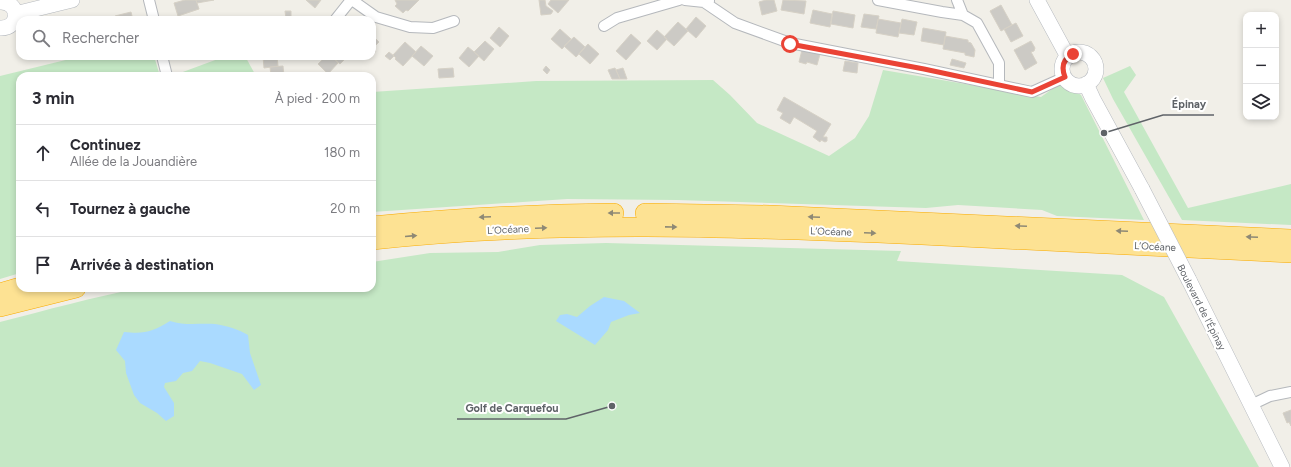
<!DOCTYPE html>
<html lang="fr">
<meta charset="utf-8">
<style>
body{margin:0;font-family:Figtree,sans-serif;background:#f7f7f7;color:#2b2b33}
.controls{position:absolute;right:12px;top:12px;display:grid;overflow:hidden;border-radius:8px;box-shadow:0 2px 6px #0003}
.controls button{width:36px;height:36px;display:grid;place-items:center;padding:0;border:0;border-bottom:1px solid #e1e1e2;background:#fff;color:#2b2b33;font:20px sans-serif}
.stop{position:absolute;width:12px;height:12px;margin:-9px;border:3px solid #ea4335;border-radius:50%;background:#fff}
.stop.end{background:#ea4335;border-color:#fff;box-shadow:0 1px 4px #0008}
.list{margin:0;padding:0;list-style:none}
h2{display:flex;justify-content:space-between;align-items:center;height:52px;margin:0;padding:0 16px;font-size:17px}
h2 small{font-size:13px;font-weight:400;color:#7c7c81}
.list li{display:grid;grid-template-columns:26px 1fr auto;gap:12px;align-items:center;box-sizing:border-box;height:56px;padding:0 16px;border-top:1px solid #e1e1e2}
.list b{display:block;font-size:15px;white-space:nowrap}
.list p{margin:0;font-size:13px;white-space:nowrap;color:#7c7c81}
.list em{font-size:13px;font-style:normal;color:#7c7c81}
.icon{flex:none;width:22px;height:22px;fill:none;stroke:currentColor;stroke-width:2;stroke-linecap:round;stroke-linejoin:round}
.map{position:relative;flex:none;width:1291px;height:467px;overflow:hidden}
.search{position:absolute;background:#fff;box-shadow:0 2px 6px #0003;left:16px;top:16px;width:360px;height:44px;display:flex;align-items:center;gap:10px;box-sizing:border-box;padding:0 14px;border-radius:12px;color:#7c7c81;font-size:15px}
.panel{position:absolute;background:#fff;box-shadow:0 2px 6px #0003;left:16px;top:72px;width:360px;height:220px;border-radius:12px}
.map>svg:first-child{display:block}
.green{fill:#c5e8c5}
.water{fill:#aadaff}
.building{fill:#cccac5;stroke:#d6d1c6}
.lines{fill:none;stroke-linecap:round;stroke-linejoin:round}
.street-casing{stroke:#b5b8bc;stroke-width:12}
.secondary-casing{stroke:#b6babf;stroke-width:16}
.highway-casing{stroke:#f9ab00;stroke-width:20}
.street{stroke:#fff;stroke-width:10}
.secondary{stroke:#fff;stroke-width:15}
.highway{stroke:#fde293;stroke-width:19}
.secondary-bridge-casing{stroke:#b6babf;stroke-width:16;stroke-linecap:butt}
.secondary-bridge{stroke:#fff;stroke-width:15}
.oneway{fill:#8e8975}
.route{stroke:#ea4335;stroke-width:5}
.labels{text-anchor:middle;stroke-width:4;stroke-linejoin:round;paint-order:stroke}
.street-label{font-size:10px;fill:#5f6368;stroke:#fff}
.leader{fill:none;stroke:#5f6368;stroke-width:1.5}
.callout-dot{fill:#5f6368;stroke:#fff;stroke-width:1.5}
.callout-label{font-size:11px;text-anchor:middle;font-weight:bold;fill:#5f6368;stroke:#fff;stroke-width:4;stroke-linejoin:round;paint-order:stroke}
</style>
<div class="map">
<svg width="1291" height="467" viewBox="0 0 1291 467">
<rect width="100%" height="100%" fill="#f1efe8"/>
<path class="green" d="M82,56H154L160,76H20V273L0,279V76Z
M226,56H245L256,76H172Z
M1130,66L1136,75L1124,92L1188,208L1291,184V225L1182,220L1113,99L1103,78Z
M883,70L1041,97L1062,82L1081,95L1144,220L1057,216L1042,210L958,205L926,208L677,200L567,199L372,212V92L536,81L713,80L730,95L757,123L829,156L855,138L869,116Z
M606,243L901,251L897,261L1122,275L1164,297L1259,467H0V322C47,310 93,297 141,288H372V262L430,253L498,252L540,245Z"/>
<path class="water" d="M604,297L624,301L640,313L629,315L611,322L608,330L595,345L556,321L560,315L567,314L577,317L590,306Z
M170,321C185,326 199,323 215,324C227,326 238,329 248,335L250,353L261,385L254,390L242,374L210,363L200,361L192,371L183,373L176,381L165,383L164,387L174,403V416L166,421L157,413L140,403L134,395L126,373L125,361L116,350L124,332C145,334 152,332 170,321Z"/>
<path class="building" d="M185,0H196L199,9L178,16L174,3Z
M196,0H214L197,3Z
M306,0H321L315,8Z
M395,0H419L408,11L406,10L403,13L395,6L397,4Z
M539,0H545L546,6L553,11L551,14L541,15Z
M551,0H569L558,13L548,4Z
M766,0H774L777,11L762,15L759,2Z
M783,0L806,1L804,14L781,10Z
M1001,5L1012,25L1001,31L990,11Z
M813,10L832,14L830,27L810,23Z
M285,11H291V19H286Z
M833,11L855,15L853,28L831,24Z
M131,12L133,20H111L115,18V16Z
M864,14L879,16L876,29L861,27Z
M696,17L706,26L696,38L686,29Z
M878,19L901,23L898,37L876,33Z
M902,19L917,22L914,35L899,33Z
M678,22L688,31L674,46L664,37Z
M1016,23L1023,36L1011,42L1004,29Z
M499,27L509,36L500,47L490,38Z
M923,28L946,32L944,45L921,41Z
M560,29L571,39L562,49L551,39Z
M657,30L667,39L657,50L647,41Z
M631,34L641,43L626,60L616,51Z
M372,35L379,42L373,48L376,51L372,56Z
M945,36L968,40V42L971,43L975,50L974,57L965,55V53L943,49Z
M574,37L585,47L576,57L564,46Z
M485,41L494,49L484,61L474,52Z
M1031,41L1035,48L1034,51L1031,52L1037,63L1025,70L1014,50Z
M405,42L416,52L403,66L395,59L396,58L393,55Z
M588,44L599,54L590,64L579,54Z
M421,46L433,56L424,66L412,56Z
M468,47L479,56L469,67L459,58Z
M802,50L820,54L817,65L807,62L806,64L799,62Z
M389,52L394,56L390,60L385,56Z
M263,56H277L278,66L264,68Z
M326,56H331L338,63L328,74L318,64Z
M331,56H348L340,64Z
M952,59L966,63L964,68L950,65Z
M845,61L858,63L857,73L843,71Z
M283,66L284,76H271L270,67Z
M546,66L550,70L547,74L543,70Z
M453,68L454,77L439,78L438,69Z
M615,68L616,70L620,79H612L608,70Z
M623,68L627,79H620L616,70Z
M784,97L831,124L823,137H827V141L825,142L821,140L820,142L813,137L817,131L794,117L790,124L780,118L783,113L777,110Z
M1291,410V426L1289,422L1287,423L1283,413Z"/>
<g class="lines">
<g class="street-casing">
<path id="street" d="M149,0L154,20
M352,0L376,17L410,27L433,28L454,21
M685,0L704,2L709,1
M878,0L942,12L963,15L977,23L999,63V85
M957,0L963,15
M704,2L735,23L790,43L924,69L1032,92L1065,77
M335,20L351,0
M604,26L617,18L679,0
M162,56L167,76
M1251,405L1270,396L1291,392"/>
</g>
<g class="secondary-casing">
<path id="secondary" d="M1037,0L1068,57
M0,2C20,1 21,29 0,28
M15,14L72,0
M1062 69a17 17 0 1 1 34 0a17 17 0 1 1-34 0Z
M1086,84L1093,99L1142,189
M1189,280L1282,467"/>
</g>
<g class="highway-casing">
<path id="highway" d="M645,213L770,215L1291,239
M372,226C453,218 533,214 614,213
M372,240C555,220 738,227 922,235C1045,241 1168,247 1291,253
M0,293L20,287
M0,307L76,288"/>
</g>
<use href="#street" class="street"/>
<use href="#secondary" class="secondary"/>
<use href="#highway" class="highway"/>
<g class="secondary-bridge-casing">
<path id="secondary-bridge" d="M1142,189L1189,280"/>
</g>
<use href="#secondary-bridge" class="secondary-bridge"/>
</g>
<defs><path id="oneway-solid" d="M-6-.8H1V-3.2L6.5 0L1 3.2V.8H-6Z"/></defs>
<g class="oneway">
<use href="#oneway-solid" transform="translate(614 213) rotate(180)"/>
<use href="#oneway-solid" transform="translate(485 217) rotate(177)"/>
<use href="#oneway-solid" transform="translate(814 217) rotate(-178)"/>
<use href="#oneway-solid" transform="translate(1021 226) rotate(-177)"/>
<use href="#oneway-solid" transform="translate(671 227) rotate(1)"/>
<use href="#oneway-solid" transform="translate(541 228) rotate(-2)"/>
<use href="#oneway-solid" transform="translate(1122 231) rotate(-177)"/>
<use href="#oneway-solid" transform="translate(870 233) rotate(3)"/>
<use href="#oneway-solid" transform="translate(411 236) rotate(-5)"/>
<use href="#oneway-solid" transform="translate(1252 237) rotate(-177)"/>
</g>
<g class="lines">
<path class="route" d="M790,44L924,69L1032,92L1065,77C1061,67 1063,59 1073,54"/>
</g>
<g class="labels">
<g class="street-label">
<text transform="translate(508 229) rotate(-3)" y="4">L’Océane</text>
<text transform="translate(831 231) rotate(2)" y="4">L’Océane</text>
<text transform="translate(1155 246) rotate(3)" y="4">L’Océane</text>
<text transform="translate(1202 307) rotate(63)" y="4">Boulevard de l'Épinay</text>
</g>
</g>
<path class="leader" d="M1104 133L1163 115H1214M612 406L566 419H457"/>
<g class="callout-dot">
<circle cx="1104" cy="133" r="4"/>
<circle cx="612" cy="406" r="4"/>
</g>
<g class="callout-label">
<text x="1189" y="108">Épinay</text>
<text x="512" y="412">Golf de Carquefou</text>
</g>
</svg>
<div class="controls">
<button>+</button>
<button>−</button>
<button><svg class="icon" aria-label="layers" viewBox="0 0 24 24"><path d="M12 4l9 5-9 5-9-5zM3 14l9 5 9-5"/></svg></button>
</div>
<div class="stop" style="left:790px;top:44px"></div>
<div class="stop end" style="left:1073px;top:54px"></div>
<div class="search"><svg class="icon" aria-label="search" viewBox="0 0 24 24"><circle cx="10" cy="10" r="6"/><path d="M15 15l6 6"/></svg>Rechercher</div>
<section class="panel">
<h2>3 min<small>À pied · 200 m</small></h2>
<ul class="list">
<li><svg class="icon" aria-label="ahead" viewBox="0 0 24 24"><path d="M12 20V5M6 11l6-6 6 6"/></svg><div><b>Continuez</b><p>Allée de la Jouandière</p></div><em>180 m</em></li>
<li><svg class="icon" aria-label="left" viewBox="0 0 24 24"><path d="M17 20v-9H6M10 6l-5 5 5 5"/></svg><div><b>Tournez à gauche</b></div><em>20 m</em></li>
<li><svg class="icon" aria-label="arrive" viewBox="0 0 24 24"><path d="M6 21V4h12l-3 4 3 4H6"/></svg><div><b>Arrivée à destination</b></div></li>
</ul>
</section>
</div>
